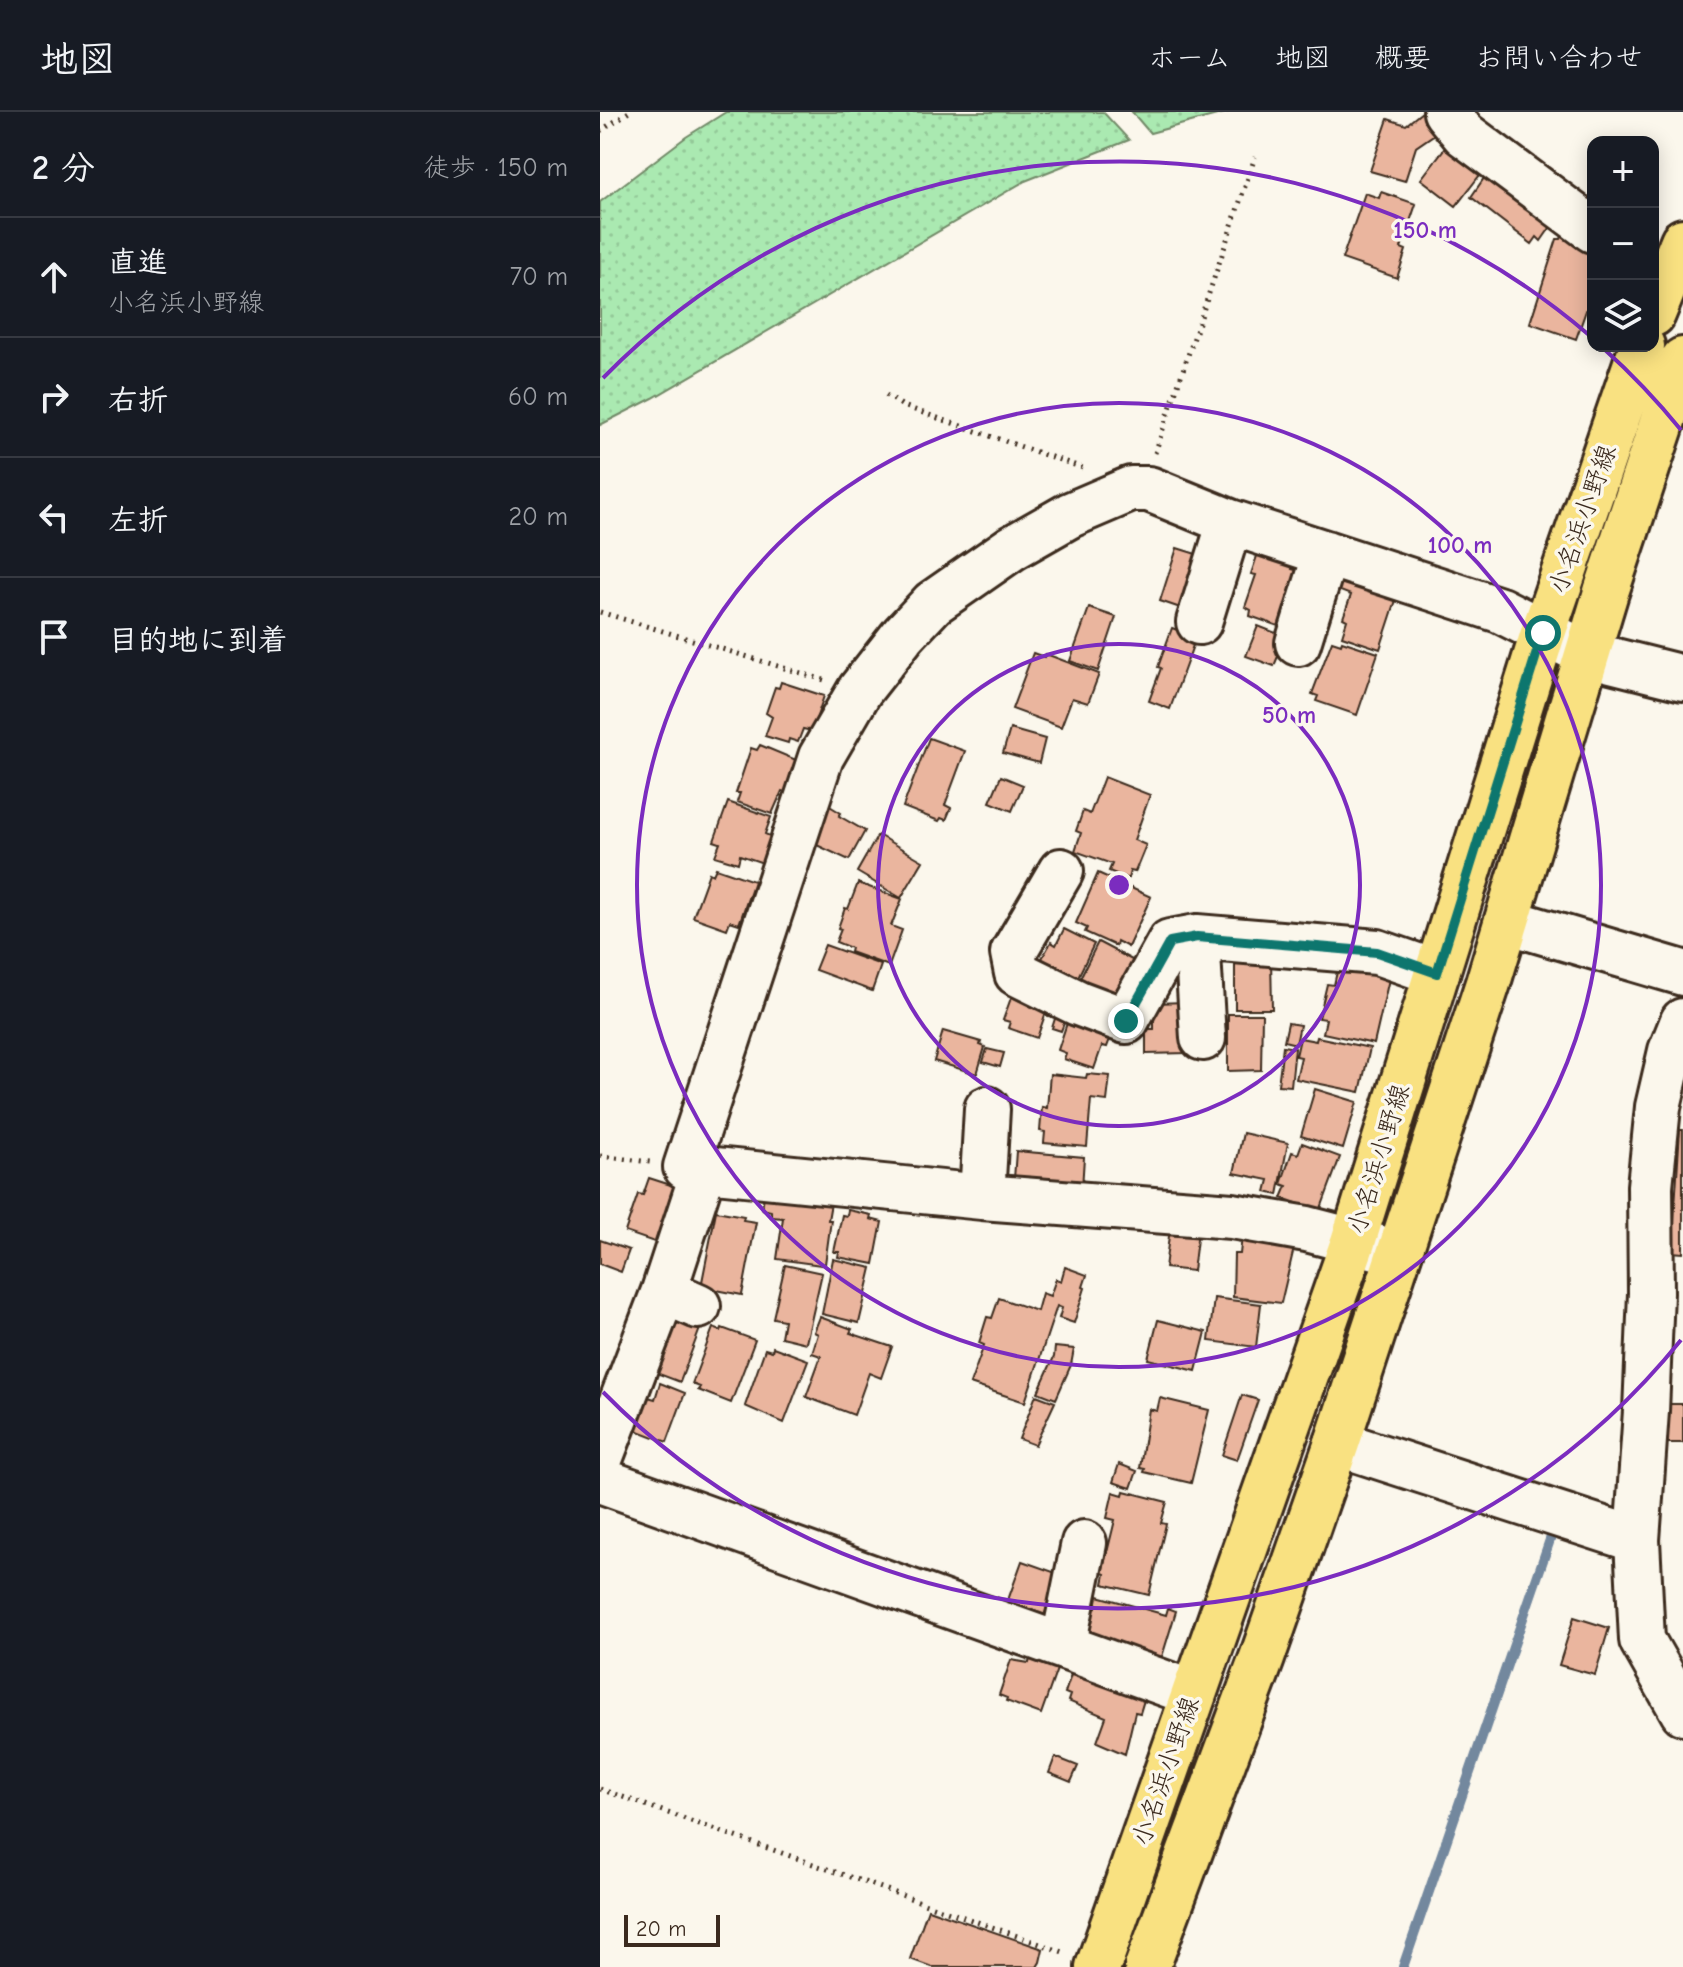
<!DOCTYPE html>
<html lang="ja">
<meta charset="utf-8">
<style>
body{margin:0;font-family:"Comic Neue","Klee One",sans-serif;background:#242831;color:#f1f3f6}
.controls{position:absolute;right:24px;top:24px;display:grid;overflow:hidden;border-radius:16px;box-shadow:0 4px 20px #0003}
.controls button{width:72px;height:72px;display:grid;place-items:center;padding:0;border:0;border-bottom:2px solid #363941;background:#171b24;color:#f1f3f6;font:40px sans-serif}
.scale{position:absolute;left:24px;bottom:20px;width:96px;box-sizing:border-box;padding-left:8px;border:4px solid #3b2a1e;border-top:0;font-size:22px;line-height:28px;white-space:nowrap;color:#3b2a1e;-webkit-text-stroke:6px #fbf7ec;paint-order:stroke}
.stop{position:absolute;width:24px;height:24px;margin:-18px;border:6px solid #0f766e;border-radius:50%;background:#fff}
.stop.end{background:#0f766e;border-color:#fff;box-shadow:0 2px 8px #0008}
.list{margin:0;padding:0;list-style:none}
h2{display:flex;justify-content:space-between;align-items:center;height:104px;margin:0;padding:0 32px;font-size:34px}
h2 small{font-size:26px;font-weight:400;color:#9ea1a6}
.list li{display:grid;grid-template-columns:52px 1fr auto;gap:24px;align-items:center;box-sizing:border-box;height:120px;padding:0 32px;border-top:2px solid #363941}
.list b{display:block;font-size:30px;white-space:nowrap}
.list p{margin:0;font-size:26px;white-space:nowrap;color:#9ea1a6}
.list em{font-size:26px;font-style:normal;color:#9ea1a6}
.icon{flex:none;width:44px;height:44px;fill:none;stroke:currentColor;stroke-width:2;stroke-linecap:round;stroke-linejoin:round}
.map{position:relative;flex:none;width:1083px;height:1855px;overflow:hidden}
header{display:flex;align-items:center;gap:48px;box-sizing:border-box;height:112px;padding:0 40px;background:#171b24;border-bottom:2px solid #363941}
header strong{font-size:38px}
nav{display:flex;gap:44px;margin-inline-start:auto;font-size:28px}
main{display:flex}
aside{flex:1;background:#171b24}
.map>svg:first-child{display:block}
.green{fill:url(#green-dots);stroke:#728a68;stroke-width:2}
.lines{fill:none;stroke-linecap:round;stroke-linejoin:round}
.stream{stroke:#73889e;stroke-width:10}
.building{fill:#eab59e;stroke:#3b2a1e;stroke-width:2}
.minor-casing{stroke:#3b2a1e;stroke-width:50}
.major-casing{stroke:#3b2a1e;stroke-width:50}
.path{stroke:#3b2a1e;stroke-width:5;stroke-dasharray:2 6;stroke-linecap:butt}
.minor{stroke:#fbf7ec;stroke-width:44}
.major{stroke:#f9e181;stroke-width:44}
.route{stroke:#0f766e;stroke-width:10}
.ring{fill:none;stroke:#7b2cbf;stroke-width:4}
.labels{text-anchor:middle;stroke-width:7;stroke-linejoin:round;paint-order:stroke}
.street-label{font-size:26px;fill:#3b2a1e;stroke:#fbf7ec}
.centre{fill:#7b2cbf;stroke:#fbf7ec;stroke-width:4}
.ring-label{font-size:24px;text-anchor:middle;font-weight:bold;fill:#7b2cbf;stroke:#fbf7ec;stroke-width:7;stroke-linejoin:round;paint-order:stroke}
</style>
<header>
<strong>地図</strong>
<nav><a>ホーム</a><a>地図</a><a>概要</a><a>お問い合わせ</a></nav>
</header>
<main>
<aside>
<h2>2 分<small>徒歩 · 150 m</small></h2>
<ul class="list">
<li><svg class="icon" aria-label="ahead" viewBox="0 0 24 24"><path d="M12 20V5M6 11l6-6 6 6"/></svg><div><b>直進</b><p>小名浜小野線</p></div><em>70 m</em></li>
<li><svg class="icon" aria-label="right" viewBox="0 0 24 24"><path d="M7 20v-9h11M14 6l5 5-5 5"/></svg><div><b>右折</b></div><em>60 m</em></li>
<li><svg class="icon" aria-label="left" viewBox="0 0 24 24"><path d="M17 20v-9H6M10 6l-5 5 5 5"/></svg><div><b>左折</b></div><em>20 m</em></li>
<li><svg class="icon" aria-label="arrive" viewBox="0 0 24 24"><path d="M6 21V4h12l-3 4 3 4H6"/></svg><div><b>目的地に到着</b></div></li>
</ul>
</aside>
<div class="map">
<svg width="1083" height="1855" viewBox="0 0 1083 1855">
<defs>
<pattern id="green-dots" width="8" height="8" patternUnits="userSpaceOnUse" patternTransform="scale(2)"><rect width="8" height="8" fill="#aae9b1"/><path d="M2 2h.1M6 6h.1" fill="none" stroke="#93c898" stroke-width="1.8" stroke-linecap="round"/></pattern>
</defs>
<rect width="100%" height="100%" fill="#fbf7ec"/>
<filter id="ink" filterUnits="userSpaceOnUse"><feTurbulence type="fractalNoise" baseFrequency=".0125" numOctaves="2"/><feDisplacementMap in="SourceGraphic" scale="16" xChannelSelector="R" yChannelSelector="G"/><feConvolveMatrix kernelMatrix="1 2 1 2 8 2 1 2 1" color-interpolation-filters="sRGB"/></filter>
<g filter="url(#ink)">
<path class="green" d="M126,0H503L529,28L425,69L53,286L0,313V90L86,25Z
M532,0H628L550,21Z"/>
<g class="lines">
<path class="stream" d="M803,1855L953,1419L947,1417"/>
</g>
<path class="building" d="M822,0H829L842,17L816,35L805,69L770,59L788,7L806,13Z
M854,24L889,51L856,94L821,67Z
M893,53L959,103L941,129L937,125L932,132L871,85Z
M781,80L816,92L801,136L806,138L797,166L742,147L765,81L779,86Z
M965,115L993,135V194L988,193L976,227L930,211L957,127H961Z
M577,436L596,442L597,438L611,442L592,500L560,489Z
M659,438L694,450L692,457L703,460L684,516L650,504L651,498L645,495L656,463L651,462Z
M743,455L798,482L780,537L742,524L747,508L743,506L751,483L735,477Z
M489,496L516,505L498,559L470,549Z
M658,514L686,525L674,554L646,544Z
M572,516L596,525L570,597L549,589L561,556L558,555Z
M732,529L741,532L742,529L778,541L757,603L716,589L718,584L712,582Z
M433,541L444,545L446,542L499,562L488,591L472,586L461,615L412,597Z
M181,570L224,584L212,619L203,617L198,630L189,627L188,631L165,624L172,605L166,601L175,575L179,576Z
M410,617L445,627L439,651L403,641Z
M329,626L365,639L345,693L351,696L346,708L341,706L339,709L303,695Z
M160,633L201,650L190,682L182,679L172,702L137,690L140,681H136L151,636L157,638Z
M401,664L423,673L412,699L390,690Z
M504,665L550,683L534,728L546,733L535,760L530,759L528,767L509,759L512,752L475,739L481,721L476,719L483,699L490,702Z
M128,690L171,705L165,722L172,725L163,751L140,743L138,751L115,744L120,731L114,729Z
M228,693L241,701L239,704L265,719L249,748L208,729Z
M278,723L323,749L301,786L257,760Z
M116,756L154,769L139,812L130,809L127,817L93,805L109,761L113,763Z
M498,761L551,785L528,835L517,829L516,834L485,820L487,816L476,811Z
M258,771L302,787L291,814L302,818L289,854L250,840L251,836L236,830L241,817L238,816L245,796L248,797Z
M464,817L494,832L476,869L440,850L451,830L456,833Z
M498,830L534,849L513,888L478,870Z
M225,833L281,853L272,879L215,858Z
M741,842L792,854L774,932L723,921L726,907L719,906L727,872L734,873Z
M635,846H671L672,897H635Z
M415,875L459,885L452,905L445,903L437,926L408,916L410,910L403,908Z
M587,890L588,941L546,942V917H554V891Z
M459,894L469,898L461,919L452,916Z
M628,902H662L661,958L628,959Z
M468,908L514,916L507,935L502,934L494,957L464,947L466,941L458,938Z
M688,911L700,913L696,932L684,929Z
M343,919L381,930L380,933L385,935L377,962L334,949Z
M717,925L770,936L760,980L696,967L701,945L696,944L700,926L716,929Z
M683,934L695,936L691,974L678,973Z
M387,937L404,941L400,955L383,950Z
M450,962L486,966L487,962L510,964L507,989L491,987L487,1035L444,1031L445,1020L440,1019L442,995L447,996Z
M715,977L757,990L743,1037L701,1024Z
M1080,1018H1083V1141L1072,1140Z
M643,1021L688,1031L678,1083L666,1080L669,1068L634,1061Z
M702,1031L740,1045L720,1099L682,1086L687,1074L681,1072L692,1040L698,1042Z
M416,1039L484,1045L482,1076L414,1067Z
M49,1066L83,1077L63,1133L25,1120L38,1082L43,1083Z
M165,1076L231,1091L228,1108H231L225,1152L221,1153L177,1147L183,1106L171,1105V1099L162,1097Z
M248,1098L271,1103L270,1107L282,1110L274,1152L238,1145L239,1140H234L242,1103L247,1104Z
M116,1099L144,1104L143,1108L156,1110L142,1183L101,1175Z
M643,1115L694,1136L681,1191L633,1185L634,1142H640Z
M570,1116L598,1119L593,1159L565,1156Z
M0,1128L29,1138L21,1160L0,1152Z
M233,1147L272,1156L259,1211L222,1202Z
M185,1153L222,1161L206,1231L181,1225L184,1208L173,1206Z
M465,1155L487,1163L483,1175L485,1176L474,1211L459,1206L462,1196L457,1194L425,1290L370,1272L384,1233L379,1231L387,1205L392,1206L399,1186L437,1199L442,1181L450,1184L456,1167L461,1169Z
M614,1186L661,1192L656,1235L609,1229Z
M69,1196L104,1206L80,1270L51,1259Z
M220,1205L252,1217L250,1221L292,1235L281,1266L269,1261L254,1303L206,1285L221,1244L212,1241L218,1222L214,1220Z
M558,1208L606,1220L596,1259L548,1247Z
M113,1216L121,1219L122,1216L155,1228L131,1291L98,1278L100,1275L92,1272Z
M173,1235L208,1248L184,1311L145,1294L165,1237L172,1239Z
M455,1235L474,1237L471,1253L456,1287L438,1280L454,1245Z
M60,1271L85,1281L67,1330L36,1318L48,1285L55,1287Z
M436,1283L455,1290L435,1333L419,1327Z
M642,1283L658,1288L637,1348L622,1343Z
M560,1286L609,1298L591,1371L544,1360L545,1357L540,1356L549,1297L557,1299Z
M1066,1292H1083V1331H1066Z
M519,1352L537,1359L531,1376L513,1370Z
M524,1379L567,1390L561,1411L566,1412L549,1483L503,1472L505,1462L502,1461L515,1408L507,1406L513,1380L523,1383Z
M422,1449L459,1462L440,1515L403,1502Z
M498,1484L566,1503L568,1496L576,1499L561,1548L474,1524L483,1491L496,1495Z
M974,1505L1009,1516L995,1563L959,1553Z
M477,1545L547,1578L540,1601L535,1600L525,1642L497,1630L506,1605L468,1589L470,1583L465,1581Z
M430,1547L457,1557L441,1602L406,1589L407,1586L399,1583L411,1548L429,1551Z
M455,1645L478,1654L471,1670L449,1661Z
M328,1797L443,1837L440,1850L437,1855H332L310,1847Z"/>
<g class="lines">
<g class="minor-casing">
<path id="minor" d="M846,0L864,22L993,118
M599,510L630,410
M698,531L726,441
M461,759L413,841L417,861L478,891L526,909L570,830L597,825L777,840L837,861
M907,809L1083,861
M597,825L603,926
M1083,909L1071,939L1058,995L1050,1074L1051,1181L1046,1299L1037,1428L1042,1528L1083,1600
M382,1085L387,997
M799,1141L707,1117L632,1104L382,1085L86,1055L221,645L260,578L304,522L333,491L412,436L470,403L531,377H549L630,410L900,498L987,542L1083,566
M64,1179L98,1194
M737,1331L1037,1428
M0,1347L64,1179L104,1057
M0,1368L592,1581
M466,1534L467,1514L484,1431"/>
</g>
<g class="major-casing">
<path id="major" d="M1053,202L1083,129
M498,1855L753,1130L943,521L1042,234
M547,1855L662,1546L737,1331L888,871L1006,480L1083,248"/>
</g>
<path class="path" d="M0,19L29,0
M286,283L303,294L483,356
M555,341L655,45
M0,500L224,568
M0,1044L50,1050
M0,1677L463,1840"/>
<use href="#minor" class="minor"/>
<use href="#major" class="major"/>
</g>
</g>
<g class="lines" filter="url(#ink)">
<path class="route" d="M526,909L570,830L597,825L777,840L837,861L943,521"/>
</g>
<g class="ring">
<circle cx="519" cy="773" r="241"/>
<circle cx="519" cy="773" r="482"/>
<path d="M1081 1228A723 723 0 0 1 3 1280M3 266A723 723 0 0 1 989 223M1003 236A723 723 0 0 1 1081 318"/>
</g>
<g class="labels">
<g class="street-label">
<text transform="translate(982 407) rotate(-71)" y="9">小名浜小野線</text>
<text transform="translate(778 1047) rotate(-73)" y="9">小名浜小野線</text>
<text transform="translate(565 1659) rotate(-71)" y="9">小名浜小野線</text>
</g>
</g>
<circle cx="519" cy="773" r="12" class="centre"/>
<g class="ring-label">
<text x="825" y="126">150 m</text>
<text x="860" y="441">100 m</text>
<text x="689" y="611">50 m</text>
</g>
</svg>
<div class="controls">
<button>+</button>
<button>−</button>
<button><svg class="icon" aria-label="layers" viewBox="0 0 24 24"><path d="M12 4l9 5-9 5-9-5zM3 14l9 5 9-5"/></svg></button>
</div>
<div class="scale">20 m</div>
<div class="stop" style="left:943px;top:521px"></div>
<div class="stop end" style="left:526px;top:909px"></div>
</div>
</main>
